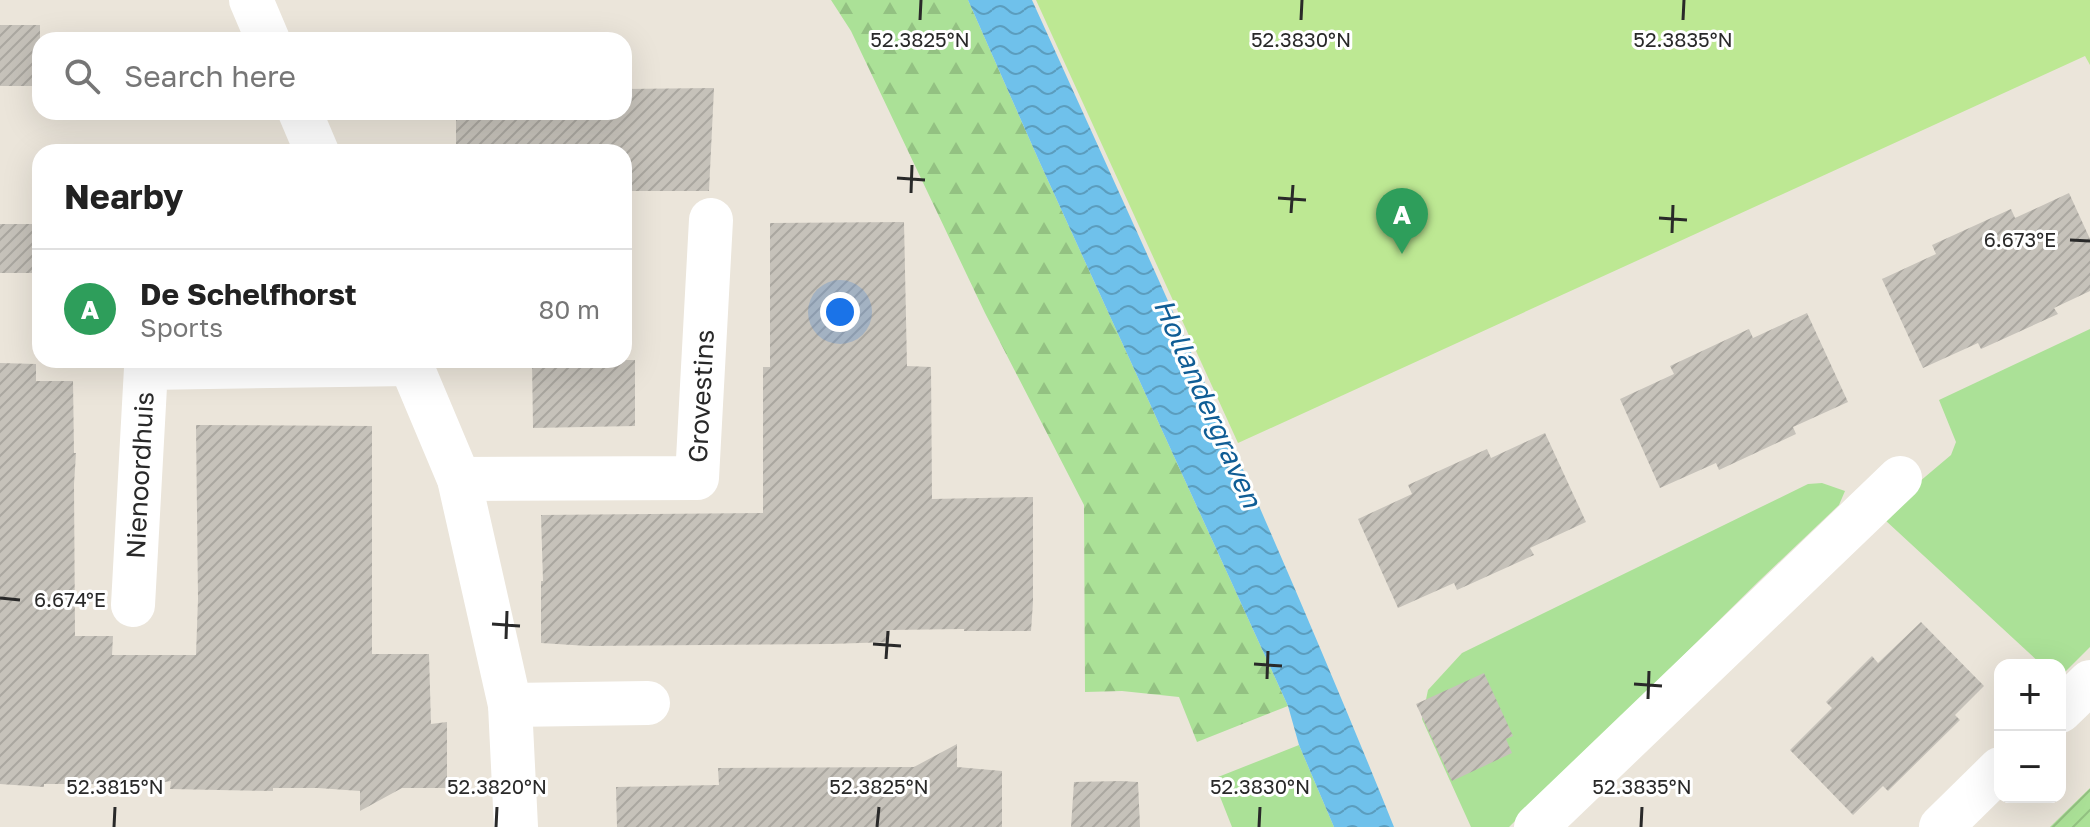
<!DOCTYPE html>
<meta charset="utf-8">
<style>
body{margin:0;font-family:"Golos Text",sans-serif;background:#f6f6f6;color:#222}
.controls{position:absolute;right:24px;bottom:24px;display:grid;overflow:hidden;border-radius:16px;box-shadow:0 8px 32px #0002}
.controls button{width:72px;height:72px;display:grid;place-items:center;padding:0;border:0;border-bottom:2px solid #e0e0e0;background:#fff;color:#222;font:40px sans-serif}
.you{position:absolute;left:840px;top:312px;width:28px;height:28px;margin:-20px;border:6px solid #fff;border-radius:50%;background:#1a73e8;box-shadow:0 0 0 12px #1a73e833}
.badge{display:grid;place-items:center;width:52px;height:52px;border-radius:50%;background:#0b8043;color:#fff;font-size:26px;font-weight:700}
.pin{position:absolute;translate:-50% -66px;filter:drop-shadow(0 2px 4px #0008)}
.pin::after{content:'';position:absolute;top:42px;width:28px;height:24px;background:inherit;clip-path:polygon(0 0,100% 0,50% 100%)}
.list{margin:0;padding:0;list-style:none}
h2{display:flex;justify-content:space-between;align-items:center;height:104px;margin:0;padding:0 32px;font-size:34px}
h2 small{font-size:26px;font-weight:400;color:#767676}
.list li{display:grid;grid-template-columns:52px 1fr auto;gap:24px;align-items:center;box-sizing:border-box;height:120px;padding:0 32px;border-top:2px solid #e0e0e0}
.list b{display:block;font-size:30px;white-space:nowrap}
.list p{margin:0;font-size:26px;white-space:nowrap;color:#767676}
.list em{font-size:26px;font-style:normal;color:#767676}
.icon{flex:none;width:44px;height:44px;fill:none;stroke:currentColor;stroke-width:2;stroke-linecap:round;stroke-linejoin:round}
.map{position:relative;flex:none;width:2090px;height:827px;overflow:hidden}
.search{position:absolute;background:#fff;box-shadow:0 8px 32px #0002;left:32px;top:32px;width:600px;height:88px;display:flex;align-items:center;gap:20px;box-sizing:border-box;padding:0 28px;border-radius:24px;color:#767676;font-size:30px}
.panel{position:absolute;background:#fff;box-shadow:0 8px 32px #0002;left:32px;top:144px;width:600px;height:224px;border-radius:24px}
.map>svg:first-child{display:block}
.grass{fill:#abe197}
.forest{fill:url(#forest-firs)}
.garden{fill:url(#garden-furrows)}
.pitch{fill:#bde893}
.water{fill:url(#water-waves)}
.building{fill:url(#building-hatch)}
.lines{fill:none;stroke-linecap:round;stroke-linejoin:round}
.minor{stroke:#fff;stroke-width:44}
.ticks{fill:none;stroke:#292929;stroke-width:3}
.labels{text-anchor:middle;stroke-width:6;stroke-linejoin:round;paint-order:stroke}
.street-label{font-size:26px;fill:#292929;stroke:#fff}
.water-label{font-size:28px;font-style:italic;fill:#105d95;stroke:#fff}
.ticks-label{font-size:20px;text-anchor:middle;fill:#292929;stroke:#fff;stroke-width:6;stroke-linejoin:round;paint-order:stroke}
</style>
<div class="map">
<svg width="2090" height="827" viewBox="0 0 2090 827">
<defs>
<pattern id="forest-firs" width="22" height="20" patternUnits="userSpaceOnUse" patternTransform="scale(2)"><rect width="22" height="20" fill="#abe197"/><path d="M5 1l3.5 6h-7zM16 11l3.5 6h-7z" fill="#93c182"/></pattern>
<pattern id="garden-furrows" width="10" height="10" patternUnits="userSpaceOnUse" patternTransform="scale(2)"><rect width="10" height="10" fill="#abe197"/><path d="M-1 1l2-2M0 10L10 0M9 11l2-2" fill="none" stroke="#93c182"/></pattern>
<pattern id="water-waves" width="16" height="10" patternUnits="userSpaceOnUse" patternTransform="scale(2)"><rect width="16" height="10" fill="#6fc1eb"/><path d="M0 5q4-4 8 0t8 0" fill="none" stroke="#5b9dbe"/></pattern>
<pattern id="building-hatch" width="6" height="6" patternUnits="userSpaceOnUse" patternTransform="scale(2)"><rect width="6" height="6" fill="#c6c2ba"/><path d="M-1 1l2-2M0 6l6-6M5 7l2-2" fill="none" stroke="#aaa7a0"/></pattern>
</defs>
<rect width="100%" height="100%" fill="#ebe5da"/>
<path class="grass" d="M2090,329V647L2060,677V665H2042L1885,520L1906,493L1951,455L1956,442L1939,400Z
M1822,483L1845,491L1839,505L1759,581L1509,827H1471L1422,719L1428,690L1462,653L1808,484Z
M1299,745L1334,827H1232L1213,779Z"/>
<path class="forest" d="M831,0H968L1040,163L1288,706L1197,742L1179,697L1122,691L1085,692L1084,505L985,313L851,31Z"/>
<path class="garden" d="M2090,788V827H2050Z"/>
<path class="pitch" d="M1036,0H2090V65L2085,56L1238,443Z"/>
<path class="water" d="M968,0H1032C1156,274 1282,548 1394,827H1334L1299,745L1288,706L1040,163Z"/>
<path class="building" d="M0,25H40V86H0Z
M714,88L709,191H625L624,152H456V112H624V89Z
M2069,193L2090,239V291L2054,308L2058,314L1981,349L1978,343L1923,368L1882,279L1936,254L1932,245L2011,209L2015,218Z
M904,222L907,366L931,367L932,499L1033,497V602L1031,631H964V629L890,630L889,642L830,644L588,646L541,643V581H543L541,515L763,513V367H770V223Z
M0,224H40V273H0Z
M1807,313L1848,402L1793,427L1796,434L1719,470L1716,463L1660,488L1620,399L1674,374L1670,366L1749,329L1753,338Z
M532,360H635V426L533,428Z
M0,363L36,364V381H73L74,453H76L74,484L75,636H113L112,655H196L198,599L196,425L372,426V654H429L431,724L447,722V788H402L360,811V791L318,788H273V791L170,789L171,781L138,786L88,784H44V787L0,784Z
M1545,433L1586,522L1530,548L1534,555L1457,590L1454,583L1398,608L1358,519L1412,494L1408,485L1487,449L1491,458Z
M1921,622L1984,686L1955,715L1960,720L1888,791L1883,786L1853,815L1790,750L1832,708L1826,702L1872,656L1878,663Z
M1484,673L1513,736L1506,739L1512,753L1452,781L1416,704Z
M957,744V767L1002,771V827H617L616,787L719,785L718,768L914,767Z
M1121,781L1138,782L1140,827H1071L1074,782Z"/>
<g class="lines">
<g class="minor">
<path d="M251,0L268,40"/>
<path d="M300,112L317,152"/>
<path d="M409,360L459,479L510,705L516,827"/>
<path id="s1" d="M459,479L697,478L711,220"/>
<path id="s2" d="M133,605L146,368L410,364"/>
<path d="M510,705L648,703"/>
<path d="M2060,711L2090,682"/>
<path d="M1536,827L1900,478"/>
<path d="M1941,827L2000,769"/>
</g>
</g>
<path class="ticks" d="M920,20L921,0M1301,20L1302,0M1683,20L1684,0M897,178L925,180M911,193L912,165M1278,198L1306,200M1291,213L1293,185M1659,218L1687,220M1672,233L1673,205M2070,240L2090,241M0,598L20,600M492,624L520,626M506,639L507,611M873,644L901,646M886,659L888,631M1254,664L1282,666M1267,679L1268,651M1634,684L1662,686M1648,699L1649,671M114,827L115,807M496,827L497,807M877,827L879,807M1259,827L1260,807M1641,827L1642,807"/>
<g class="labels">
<g class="street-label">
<text dy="9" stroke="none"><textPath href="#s1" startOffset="320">Grovestins</textPath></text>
<text dy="9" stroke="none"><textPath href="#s2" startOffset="130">Nienoordhuis</textPath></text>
</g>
<g class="water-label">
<text transform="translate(1208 403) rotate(66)" y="10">Hollandergraven</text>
</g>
</g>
<g class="ticks-label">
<text x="920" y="47">52.3825°N</text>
<text x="1301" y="47">52.3830°N</text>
<text x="1683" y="47">52.3835°N</text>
<text x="2020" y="247">6.673°E</text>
<text x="70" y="607">6.674°E</text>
<text x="115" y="794">52.3815°N</text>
<text x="497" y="794">52.3820°N</text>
<text x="879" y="794">52.3825°N</text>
<text x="1260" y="794">52.3830°N</text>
<text x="1642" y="794">52.3835°N</text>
</g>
</svg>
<div class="controls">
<button>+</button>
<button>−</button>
</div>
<div class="you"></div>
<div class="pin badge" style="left:1402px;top:254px;background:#2e9e5b">A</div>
<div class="search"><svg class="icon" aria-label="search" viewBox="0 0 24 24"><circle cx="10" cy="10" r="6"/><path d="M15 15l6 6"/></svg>Search here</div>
<section class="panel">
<h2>Nearby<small></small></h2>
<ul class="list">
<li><span class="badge" style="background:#2e9e5b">A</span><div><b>De Schelfhorst</b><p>Sports</p></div><em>80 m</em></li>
</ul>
</section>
</div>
